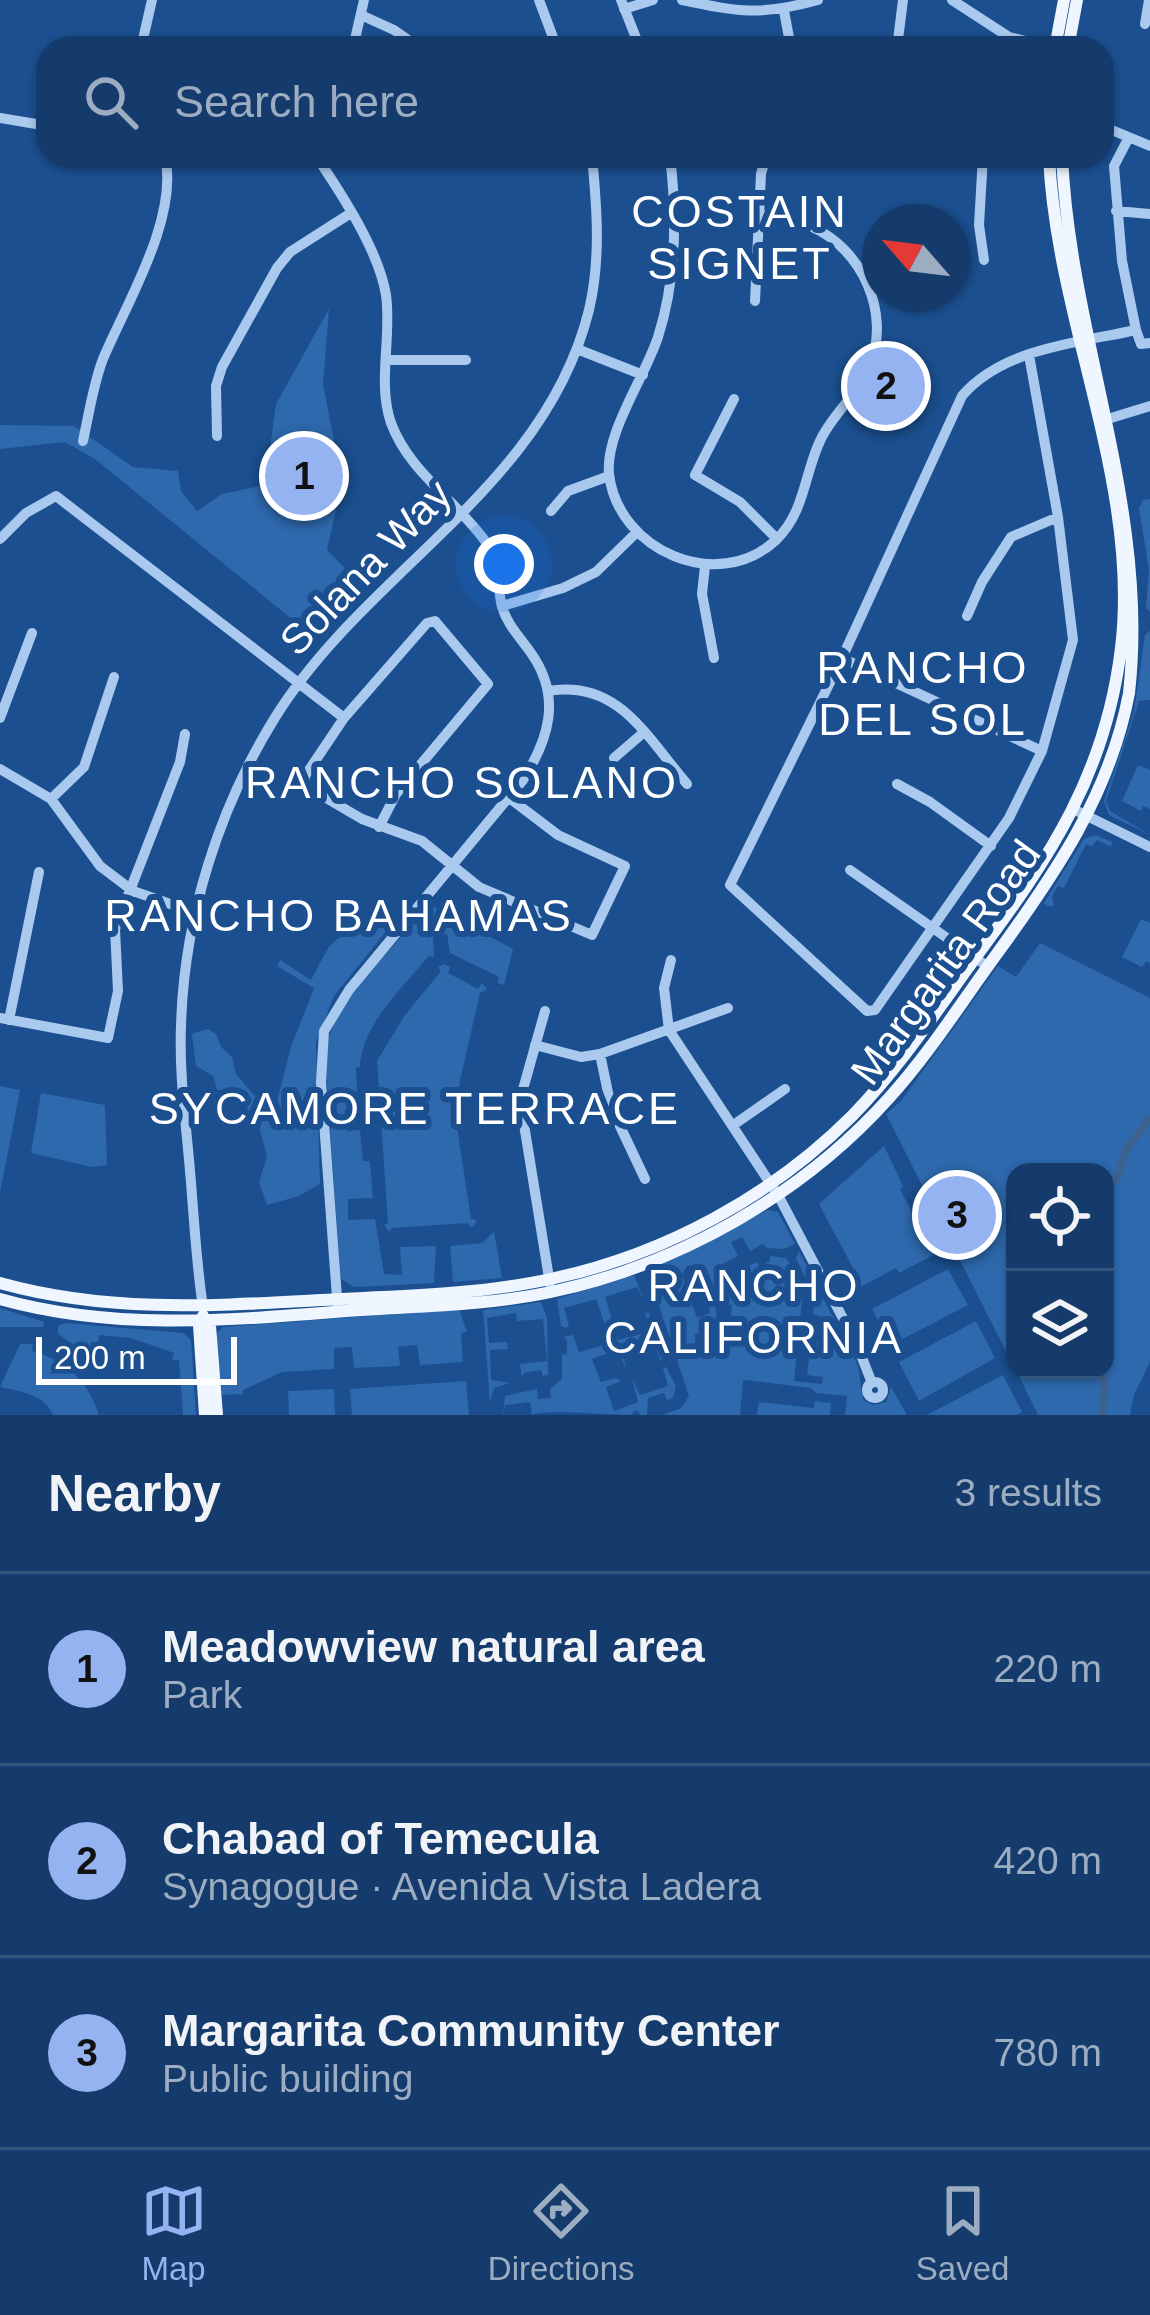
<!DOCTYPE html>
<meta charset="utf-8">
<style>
body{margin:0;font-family:Helvetica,sans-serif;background:#1d4271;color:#f1f3f6}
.controls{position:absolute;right:36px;bottom:36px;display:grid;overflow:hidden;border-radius:24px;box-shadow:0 3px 9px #0004}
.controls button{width:108px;height:108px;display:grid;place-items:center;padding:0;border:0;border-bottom:3px solid #33557e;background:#143b6b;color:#f1f3f6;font:60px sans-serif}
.compass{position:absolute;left:862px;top:204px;width:108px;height:108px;border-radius:50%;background:#143b6b;box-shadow:0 3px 9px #0004;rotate:298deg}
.scale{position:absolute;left:36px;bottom:30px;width:201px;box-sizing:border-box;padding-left:12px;border:6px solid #fff;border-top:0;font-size:33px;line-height:42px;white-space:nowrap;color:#fff;-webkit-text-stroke:9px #1b4f8f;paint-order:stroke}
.you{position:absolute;left:504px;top:564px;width:42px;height:42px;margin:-30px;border:9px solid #fff;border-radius:50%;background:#1a73e8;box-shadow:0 0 0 18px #1a73e833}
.badge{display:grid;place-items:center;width:78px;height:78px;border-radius:50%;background:#95b2f1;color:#111;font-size:39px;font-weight:700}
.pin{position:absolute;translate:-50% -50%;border:6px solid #fff;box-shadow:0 3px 12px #0006}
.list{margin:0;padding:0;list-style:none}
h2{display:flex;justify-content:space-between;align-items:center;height:156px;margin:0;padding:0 48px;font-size:51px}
h2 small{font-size:39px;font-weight:400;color:#9dadc1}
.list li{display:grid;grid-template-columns:78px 1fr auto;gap:36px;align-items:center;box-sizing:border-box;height:192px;padding:0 48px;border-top:3px solid #33557e}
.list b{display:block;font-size:45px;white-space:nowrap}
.list p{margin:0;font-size:39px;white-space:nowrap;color:#9dadc1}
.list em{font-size:39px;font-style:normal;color:#9dadc1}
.icon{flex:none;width:66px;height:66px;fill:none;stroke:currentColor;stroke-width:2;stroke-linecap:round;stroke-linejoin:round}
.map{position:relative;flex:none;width:1150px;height:1415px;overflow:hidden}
.search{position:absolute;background:#143b6b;box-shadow:0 3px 9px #0004;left:36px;right:36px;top:36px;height:132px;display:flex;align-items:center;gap:30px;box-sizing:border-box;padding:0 42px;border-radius:36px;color:#9dadc1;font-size:45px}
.sheet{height:732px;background:#143b6b}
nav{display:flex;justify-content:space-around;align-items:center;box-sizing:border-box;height:168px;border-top:3px solid #33557e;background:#143b6b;font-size:33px;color:#9dadc1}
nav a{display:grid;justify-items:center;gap:6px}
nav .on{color:#95b2f1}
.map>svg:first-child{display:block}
.green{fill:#2e69ad}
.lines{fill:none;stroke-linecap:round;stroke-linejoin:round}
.canal{stroke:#3c6290;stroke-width:8}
.minor{stroke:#a9c9ee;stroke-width:10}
.major{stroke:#f0f6ff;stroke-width:12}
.labels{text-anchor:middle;stroke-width:12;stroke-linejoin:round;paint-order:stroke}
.street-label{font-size:42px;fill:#fff;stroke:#1b4f8f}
.neighbourhood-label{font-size:45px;letter-spacing:3px;fill:#fff;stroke:#1b4f8f}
</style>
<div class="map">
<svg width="1150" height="1415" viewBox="0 0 1150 1415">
<rect width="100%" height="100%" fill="#1b4f8f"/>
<path class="green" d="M329,309L323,384L342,482L327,550L361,585L315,638L95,459L65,442L0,449V425L74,426L133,467L178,471L181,491L197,511L222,494L265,485L276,404Z
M1150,499V612L1146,608L1149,570L1139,508L1143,500Z
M1150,631V700L1139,701L1106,801L1110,811L1150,835L1109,815L1104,801L1134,712L1145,635Z
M1138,765L1150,770V809L1143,806L1141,811L1122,801Z
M1096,835L1112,842L1111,847L1097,840L1092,847L1086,844L1064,888L1058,886L1052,896L1054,906H1047L1044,903L1084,839Z
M429,904L513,949L504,985L497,983L499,977L450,953L447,934H443L445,928L424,915Z
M374,917L383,922L388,920V929L334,996L316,1042L320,1184L299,1196L267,1205L259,1182L267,1156L260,1130L244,1102L217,1089L213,1076L196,1066L192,1034L208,1029L216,1034L221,1047L232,1057L236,1074L265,1108L275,1109L291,1047L314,988L277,966L280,960L311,980C326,955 329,930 364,934Z
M1141,919L1150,923V963L1146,961L1142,967L1122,957Z
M412,924L422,926L428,938L433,936L434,957L429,956C404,986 361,1025 360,1067L356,1068L358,1108L345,1109V1114L336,1115L329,1109C327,1087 324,1063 328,1041C335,1003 387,955 412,924Z
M1040,943L1150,998V1362L1134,1395L1130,1415H1038L1016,1370H1105V1172H1015V1369L886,1114L901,1101L998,966L1016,977Z
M445,964L450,967L448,973L478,989L482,983L487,989L480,993L454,1107L471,1219L477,1220L472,1228L468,1223L392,1228L389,1232L384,1225L388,1224L377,1061L405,1015L441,971L438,967Z
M0,1086L20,1090L0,1193Z
M41,1093L105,1105L107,1165L92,1167L31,1153Z
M337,1124H345L347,1131L360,1130L363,1161H370L373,1198L348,1199V1220L375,1219L384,1274L402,1275L400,1247L436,1246L434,1283L354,1287L341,1279L330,1129Z
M884,1146L903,1186L900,1189L934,1255L899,1273L896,1268L857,1289L849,1276L854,1270L819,1204Z
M768,1210L778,1212L795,1244L784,1249L767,1248L763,1244L750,1251L742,1237L731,1242L738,1256L720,1265L716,1280L718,1286L707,1290L701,1284L706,1280L700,1264L687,1266L682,1275L697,1318L710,1313L708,1297L719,1296L714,1301L717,1319L712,1320L710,1332L715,1335L695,1334V1347L727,1346L732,1305L726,1304L728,1293H733L734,1288L728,1286L730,1276L756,1262L760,1267L770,1261V1256L786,1258L795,1272L792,1277L802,1300L794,1381L822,1384L823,1377L807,1375L810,1350H816L820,1316L813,1315L815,1296L796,1259L799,1251L858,1366L863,1400L873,1405L886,1402L891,1387L907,1415H845L847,1396L816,1393L811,1388L746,1380L743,1381L740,1415H662L681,1408L689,1396L647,1270Z
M494,1231L502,1278L453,1282L450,1246L483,1243Z
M948,1269L968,1305L891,1345L872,1309Z
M634,1275L645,1303L637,1287L605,1297L618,1340L650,1331L645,1313H649L664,1358L660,1360L654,1342L622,1352L627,1370L617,1350L592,1359L601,1382L616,1378L621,1381L606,1387L614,1411L638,1402L632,1378L640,1395L668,1386L663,1368L666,1367L676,1386L673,1398L667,1400L664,1393L648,1398L647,1415H640L637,1410L630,1415C606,1415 543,1409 532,1415L530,1402L505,1405L503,1415L505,1396L537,1389L538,1399L551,1398L550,1389L562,1379V1355L567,1354V1340L563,1337L573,1335L579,1352L611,1343L596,1299L564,1308L569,1326L565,1328L561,1326L557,1299Z
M541,1302L547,1318L548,1375L543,1376L541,1370L524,1373L522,1378L520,1364L547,1361L543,1319L517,1321L516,1313L487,1318L489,1343L507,1342L508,1349L490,1350L491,1380L510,1383L494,1388L490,1402L483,1310Z
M0,1308L44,1322L43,1327H0Z
M459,1309L467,1332L461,1333L463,1362L420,1365L417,1345L398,1347L400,1366L354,1368L352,1347L334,1348V1369L282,1372L243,1390V1394L220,1395L214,1336L223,1327Z
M976,1321L995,1358L919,1401L899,1362Z
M65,1323L183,1333L191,1340L196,1415H183L179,1360H172L174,1353L131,1338L99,1335L98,1343L91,1342V1357L58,1334V1326Z
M20,1344H33L32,1351C65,1360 89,1382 99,1415H53C45,1394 18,1391 0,1387Z
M1003,1375L1022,1412L1016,1415H927Z
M466,1381L469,1415H352L350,1389Z
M334,1389L335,1415H289L288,1391Z
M815,1401L831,1403L830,1415H757L759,1402L814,1408Z"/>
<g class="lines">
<path class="canal" d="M1105,1189L1117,1177L1127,1148L1150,1119
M1097,1370L1105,1383L1102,1415"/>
<path class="minor" d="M539,0L557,48
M621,0L640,48
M682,0C740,12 760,16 818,0
M952,0L1009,37L1053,48
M624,9L653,0
M784,11L791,48
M361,15L394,30L420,48
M1145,24L1149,0
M141,48L152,0
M353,48L364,0
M897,48L903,0
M0,118L48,126
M1102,126L1150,146
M1128,139L1114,166L1122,261L1136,330L1141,344L1150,343
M316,156C341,193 379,251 386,295C392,337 377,383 391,423C410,474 458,501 488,545C500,562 497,587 502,607C508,626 520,637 531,653C562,697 549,739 523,780L349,990L324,1031L321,1082L338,1311
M670,156C677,215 676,281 658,337C645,377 605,433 609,474C618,551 718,594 776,540C805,512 804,475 820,441C832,414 860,393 870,365C891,313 862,249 812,227C795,220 776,218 758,214
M983,156L979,225L984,260
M867,162L869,156
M1116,211L1150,214
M755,301L761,174L766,156
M577,349L643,375
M1029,355L1058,517L1073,640L1042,751L1009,818L875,1010L867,1011L730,885L842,658L962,396C1003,348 1078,343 1136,330
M386,360H466
M734,399L695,475L740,502L777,539
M1111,418L1150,406
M217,436L216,386L222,367L277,268L290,252L351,213
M83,441C89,414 93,385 103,359C127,302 179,218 165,156
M551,511L568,491L609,476
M0,539L26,513L56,496L344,718
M705,566L702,594L714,658
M502,606L563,588L596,572L636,533
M967,616L982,582L1011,537L1058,517
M842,658L1042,751
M548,691C618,679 646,736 687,784
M0,718L32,633
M614,758L643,733
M0,769L51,799L100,866L133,891L196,913
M897,784L930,802L991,846
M51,799L84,767L114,677
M1075,810L1150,847
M379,827L396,794L488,684L435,621L427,623L344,718L305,776L304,785L362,819L422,841L479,887L592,935L625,866L558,835L508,797
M850,870L987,966
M671,960L664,988L669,1030L778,1195L857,1345L872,1383
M545,1011L520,1100L550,1284
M0,1018L108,1038L118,991L115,929L180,762L185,734
M9,1020L39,872
M535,1045L581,1057L600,1054L728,1008
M600,1054L611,1107L645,1179
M732,1126L785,1089
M203,1307C196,1262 194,1216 190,1171C186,1123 179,1074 181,1026C184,917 219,807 276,716C368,569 545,488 589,310C601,259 597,208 592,156
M867 1390a8 8 0 1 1 16 0a8 8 0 1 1-16 0Z"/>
<path class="major" d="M1055,48L1064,0
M1068,48L1077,0
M0,1283C108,1313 211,1306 321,1300C398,1296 479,1295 555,1278C665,1254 772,1196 852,1116C900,1067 938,1009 978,954C1051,856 1106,773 1121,648C1141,484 1056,321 1049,156
M0,1299C110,1330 222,1321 334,1312C406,1306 480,1307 551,1292C678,1265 802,1195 889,1098C929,1054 961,1003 996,955C1055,874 1110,794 1129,693C1150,508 1070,338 1062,156
M203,1316L199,1325L205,1415
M203,1320L210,1326L217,1415"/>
</g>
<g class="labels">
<g class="street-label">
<text transform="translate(365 567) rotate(-46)" y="15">Solana Way</text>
<text transform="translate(945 962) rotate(-54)" y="15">Margarita Road</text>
</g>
<g class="neighbourhood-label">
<text x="740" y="227">COSTAIN<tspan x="740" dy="52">SIGNET</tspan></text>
<text x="923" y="683">RANCHO<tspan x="923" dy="52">DEL SOL</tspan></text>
<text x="462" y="798">RANCHO SOLANO</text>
<text x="339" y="931">RANCHO BAHAMAS</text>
<text x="415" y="1124">SYCAMORE TERRACE</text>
<text x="754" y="1301">RANCHO<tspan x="754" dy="52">CALIFORNIA</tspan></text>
</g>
</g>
</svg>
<div class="controls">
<button><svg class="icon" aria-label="locate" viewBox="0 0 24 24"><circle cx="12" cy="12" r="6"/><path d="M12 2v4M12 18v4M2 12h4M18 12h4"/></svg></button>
<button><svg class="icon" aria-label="layers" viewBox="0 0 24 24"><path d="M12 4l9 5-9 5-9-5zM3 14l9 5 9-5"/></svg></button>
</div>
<svg class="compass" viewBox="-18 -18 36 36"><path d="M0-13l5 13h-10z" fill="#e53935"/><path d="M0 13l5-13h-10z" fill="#9dadc1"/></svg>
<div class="scale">200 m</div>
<div class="you"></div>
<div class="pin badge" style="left:304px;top:476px">1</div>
<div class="pin badge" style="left:886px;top:386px">2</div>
<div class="pin badge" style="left:957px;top:1215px">3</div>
<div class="search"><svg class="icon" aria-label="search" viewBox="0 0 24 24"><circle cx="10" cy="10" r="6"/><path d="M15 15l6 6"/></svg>Search here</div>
</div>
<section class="sheet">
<h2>Nearby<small>3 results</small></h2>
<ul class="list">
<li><span class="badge">1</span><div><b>Meadowview natural area</b><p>Park</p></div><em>220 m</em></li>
<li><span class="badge">2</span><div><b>Chabad of Temecula</b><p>Synagogue · Avenida Vista Ladera</p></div><em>420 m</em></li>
<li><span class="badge">3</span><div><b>Margarita Community Center</b><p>Public building</p></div><em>780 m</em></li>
</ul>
</section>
<nav>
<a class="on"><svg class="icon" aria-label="map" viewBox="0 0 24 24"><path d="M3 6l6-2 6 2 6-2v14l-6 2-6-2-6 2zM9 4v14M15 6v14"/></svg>Map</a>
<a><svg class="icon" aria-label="directions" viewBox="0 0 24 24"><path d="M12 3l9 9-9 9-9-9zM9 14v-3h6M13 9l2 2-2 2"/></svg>Directions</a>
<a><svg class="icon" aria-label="saved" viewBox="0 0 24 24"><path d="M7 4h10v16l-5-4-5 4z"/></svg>Saved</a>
</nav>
